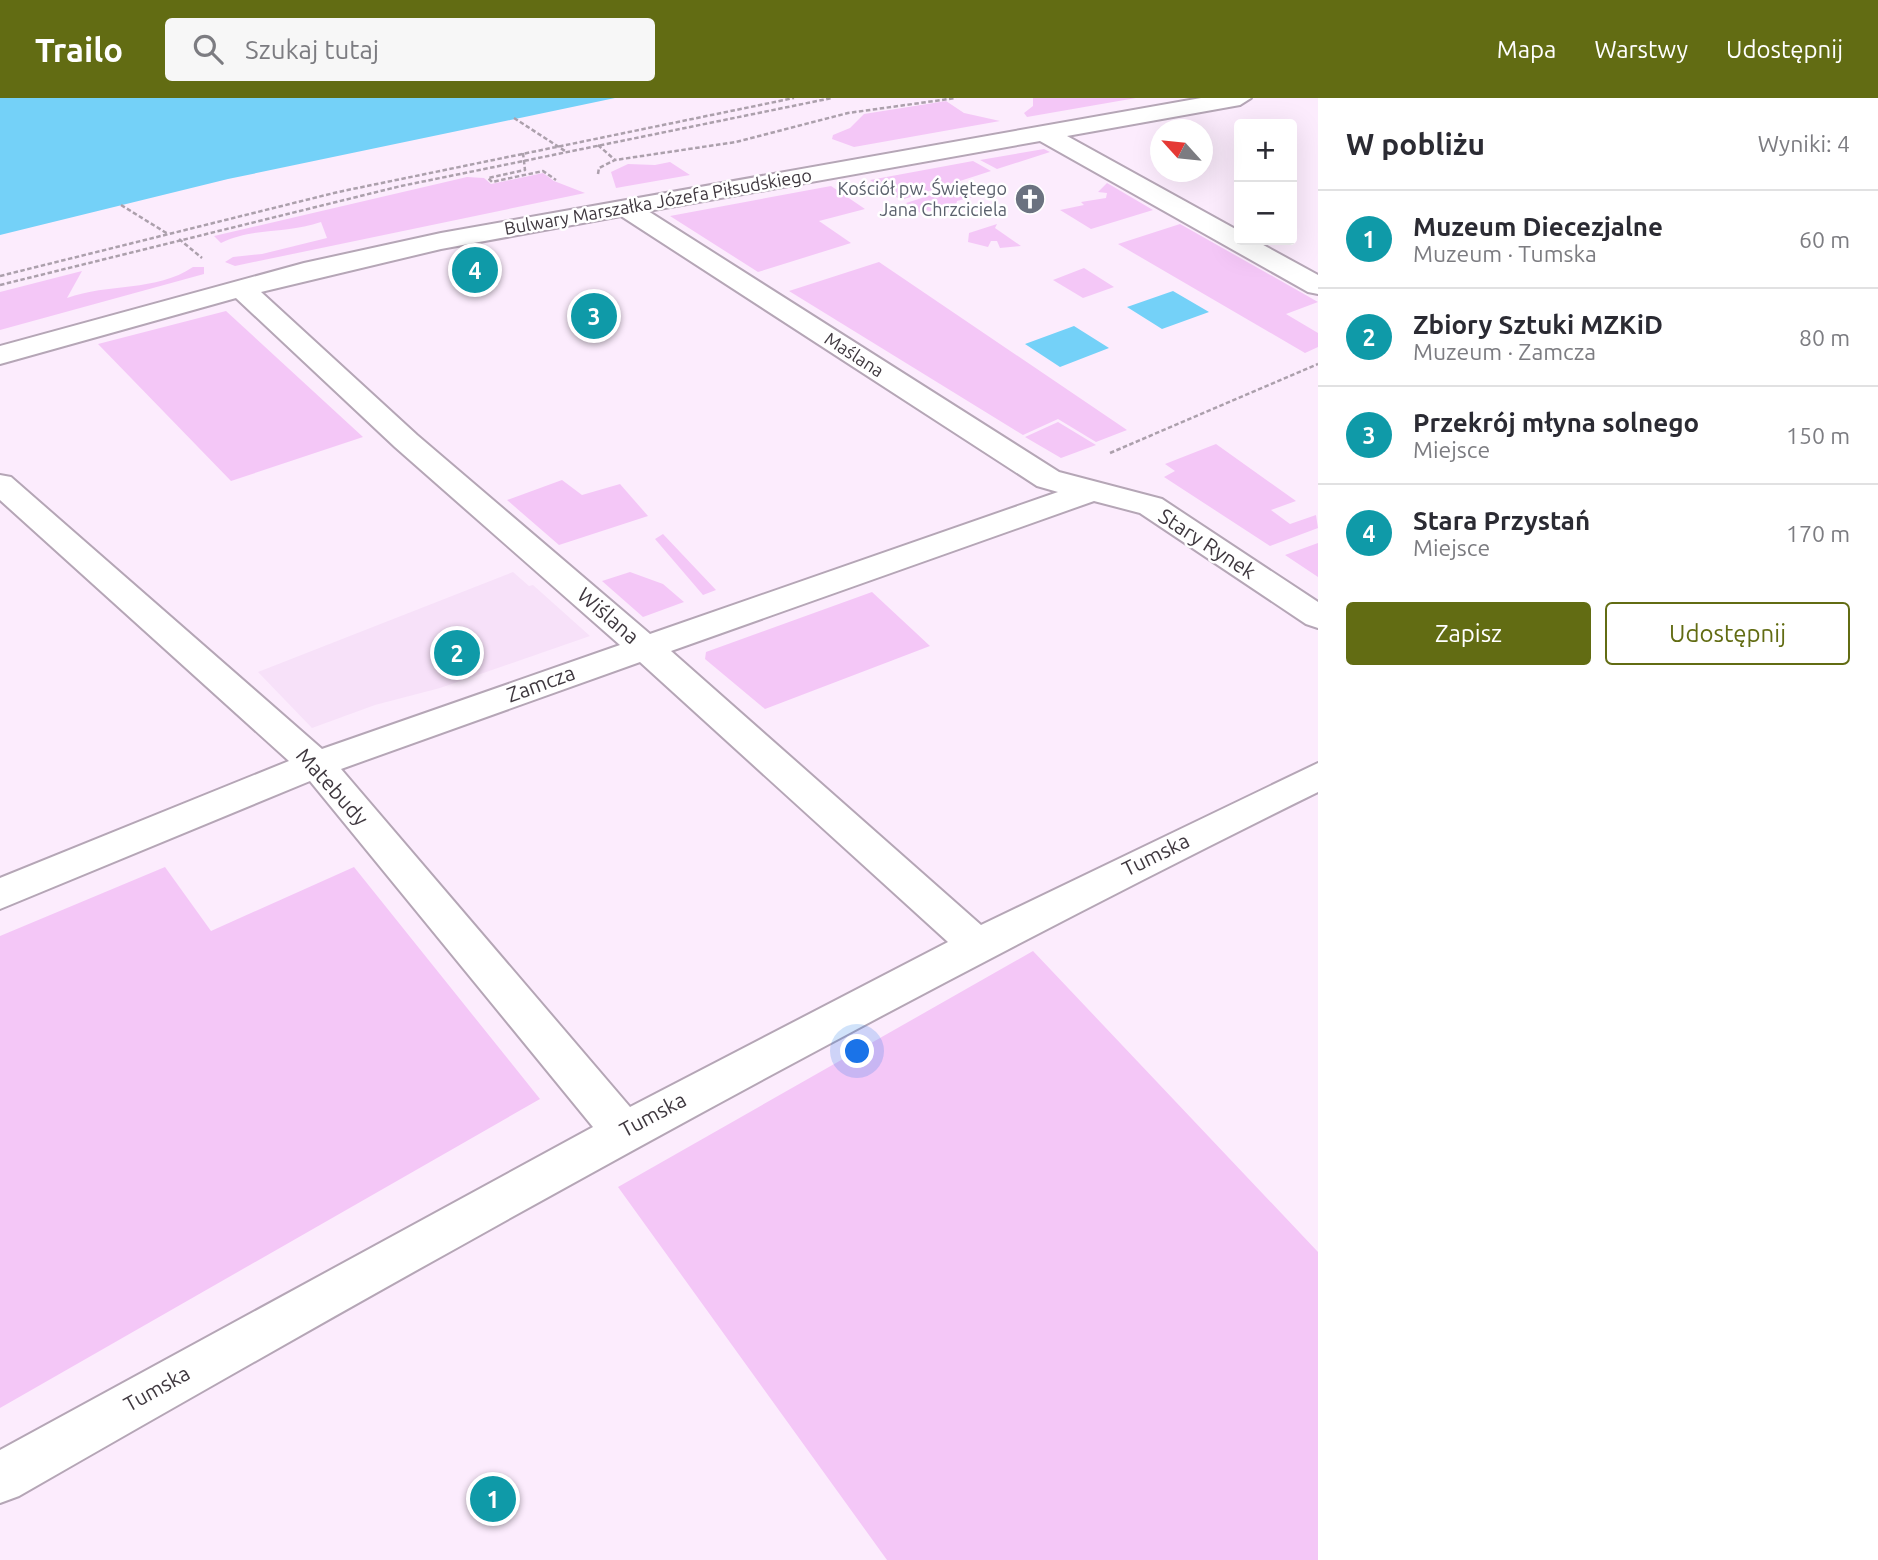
<!DOCTYPE html>
<html lang="pl">
<meta charset="utf-8">
<style>
body{margin:0;font-family:Ubuntu,sans-serif;background:#f7f7f7;color:#2b2b33}
.controls{position:absolute;right:21px;top:21px;display:grid;overflow:hidden;border-radius:7px;box-shadow:0 7px 28px #0002}
.controls button{width:63px;height:63px;display:grid;place-items:center;padding:0;border:0;border-bottom:2px solid #e1e1e2;background:#fff;color:#2b2b33;font:35px sans-serif}
.compass{position:absolute;left:1150px;top:21px;width:63px;height:63px;border-radius:50%;background:#fff;box-shadow:0 7px 28px #0002;rotate:297deg}
.you{position:absolute;left:858px;top:954px;width:24px;height:24px;margin:-18px;border:5px solid #fff;border-radius:50%;background:#1a73e8;box-shadow:0 0 0 10px #1a73e833}
.badge{display:grid;place-items:center;width:46px;height:46px;border-radius:50%;background:#626c13;color:#fff;font-size:23px;font-weight:700}
.pin{position:absolute;translate:-50% -50%;border:4px solid #fff;box-shadow:0 2px 7px #0006}
.list{margin:0;padding:0;list-style:none}
h2{display:flex;justify-content:space-between;align-items:center;height:91px;margin:0;padding:0 28px;font-size:30px}
h2 small{font-size:23px;font-weight:400;color:#7c7c81}
.list li{display:grid;grid-template-columns:46px 1fr auto;gap:21px;align-items:center;box-sizing:border-box;height:98px;padding:0 28px;border-top:2px solid #e1e1e2}
.list b{display:block;font-size:26px;white-space:nowrap}
.list p{margin:0;font-size:23px;white-space:nowrap;color:#7c7c81}
.list em{font-size:23px;font-style:normal;color:#7c7c81}
.actions{display:flex;gap:14px;padding:21px 28px}
.actions a{flex:1;padding:16px 0;border:2px solid #626c13;border-radius:7px;text-align:center;font-size:24px;color:#626c13}
.actions .main{background:#626c13;color:#fff}
.icon{flex:none;width:38px;height:38px;fill:none;stroke:currentColor;stroke-width:2;stroke-linecap:round;stroke-linejoin:round}
.map{position:relative;flex:none;width:1318px;height:1462px;overflow:hidden}
header{display:flex;align-items:center;gap:42px;box-sizing:border-box;height:98px;padding:0 35px;background:#626c13;color:#fff}
header strong{font-size:33px}
nav{display:flex;gap:38px;margin-inline-start:auto;font-size:24px}
.search{width:490px;height:63px;background:#f7f7f7;display:flex;align-items:center;gap:18px;box-sizing:border-box;padding:0 24px;border-radius:7px;color:#7c7c81;font-size:26px}
main{display:flex}
aside{flex:1;background:#fff}
.map>svg:first-child{display:block}
.built{fill:#f7e1f9}
.green{fill:#f4c7f7}
.water{fill:#74d1f8}
.lines{fill:none;stroke-linecap:round;stroke-linejoin:round}
.minor-casing{stroke:#b5a6b6;stroke-width:4}
.path{stroke:#aca0ac;stroke-width:2.5;stroke-dasharray:4.5 2.5;stroke-linecap:butt}
.minor{fill:#fff;fill-rule:evenodd}
.labels{text-anchor:middle;stroke-width:5;stroke-linejoin:round;paint-order:stroke}
.far-worship-label{font-size:18px;fill:#5b616d;stroke:#fff;text-anchor:end}
.far-street-label{font-size:18px;fill:#3f383f;stroke:#fff}
.street-label{font-size:21px;fill:#3f383f;stroke:#fff}
</style>
<header>
<strong>Trailo</strong>
<div class="search"><svg class="icon" aria-label="search" viewBox="0 0 24 24"><circle cx="10" cy="10" r="6"/><path d="M15 15l6 6"/></svg>Szukaj tutaj</div>
<nav><a>Mapa</a><a>Warstwy</a><a>Udostępnij</a></nav>
</header>
<main>
<div class="map">
<svg width="1318" height="1462" viewBox="0 0 1318 1462">
<rect width="100%" height="100%" fill="#fcecfd"/>
<path class="built" d="M513,474L529,488L533,487L590,538L440,590L375,607L312,630L258,574Z"/>
<path class="green" d="M1033,0H1136L1027,19L1024,15L1033,8Z
M946,3L964,15L1000,23L854,49L832,41L833,37L850,30L864,16Z
M1044,51L1050,54L997,71L980,62Z
M973,63L991,73L901,102L870,82Z
M670,64L690,77L616,90L611,74L628,66L655,67Z
M543,75L554,83L585,95L235,168L225,164L233,159L262,156L327,140L321,124C288,136 253,129 221,145L214,138L467,79L484,80L491,86Z
M1107,85L1153,112L1091,131L1060,112L1084,107L1081,104L1106,100L1107,95L1098,94Z
M963,87L980,97L957,103L956,107H963L936,114L925,112L922,116L906,105Z
M831,88L865,111L819,123L851,145L758,174L670,118Z
M997,126L995,130L1021,148L1000,150L997,143H991L988,149L968,144L969,135Z
M1180,126L1318,204L1286,216L1318,235V249L1305,255L1118,146Z
M879,164L1127,332L1096,344L1058,321L1023,337L789,193Z
M193,169H204V176L0,232V194L82,173L67,200C108,185 156,194 193,169Z
M1084,170L1114,189L1083,200L1053,182Z
M226,213L363,339L231,383L98,246Z
M1058,324L1096,347L1061,360L1025,339Z
M1216,346L1296,403L1271,412L1290,426L1316,417L1318,430L1270,448L1164,379L1175,373L1165,366Z
M562,382L582,397L620,386L648,418L559,447L507,402Z
M663,436L716,492L703,497L655,441Z
M1318,445V479L1285,457Z
M630,474L663,486L684,504L643,519L602,483Z
M872,494L930,548L765,611L705,561L706,554Z
M165,769L211,833L354,769L540,1001L0,1310V838Z
M1033,853L1318,1154V1462H887L618,1089Z"/>
<path class="water" d="M0,0H615L228,81L0,137Z
M1173,193L1209,214L1162,231L1127,209Z
M1074,228L1109,250L1060,269L1025,246Z"/>
<g class="lines">
<g class="minor-casing">
<path id="minor" d="M1201,0H1251L1240,7L1067,38L1239,133V142H1254L1318,177V196L1308,194L1040,43L648,113L1059,374L1162,401L1318,504V530L1306,526L1140,415L1094,403L671,553L981,827L1318,665V694C876,912 446,1153 19,1398L0,1405V1352L593,1029L310,683L0,811V780L289,663L0,402V377L11,379L322,651L620,547L395,349L236,200L0,266V248L304,165L441,135ZM621,118L1037,388L1058,394L650,536L417,337L261,194L441,151ZM640,564L948,844L630,1009L341,671Z"/>
</g>
<path class="path" d="M514,20L565,53
M598,47L615,62
M523,55L525,72L488,80L492,84L543,73L556,82
M598,76L599,70L615,62L736,44L848,15L956,0
M121,107L168,136
M179,141L202,160
M0,178L338,94L794,0
M0,187L401,88L832,0
M1110,355L1318,266"/>
<use href="#minor" class="minor"/>
</g>
<defs>
<g id="church-disc" transform="scale(1.575)"><circle r="9.5" fill="#6b7280" stroke="#fff"/><path d="M-1.2-6h2.4v3.5h3.3v2.4h-3.3V6h-2.4V-.1h-3.3v-2.4h3.3Z" fill="#fff"/></g>
</defs>
<g fill-rule="evenodd">
<use href="#church-disc" x="1030" y="101"/>
</g>
<g class="labels">
<g class="far-worship-label">
<text x="1007" y="97">Kościół pw. Świętego<tspan x="1007" dy="21">Jana Chrzciciela</tspan></text>
</g>
<g class="far-street-label">
<text transform="translate(658 104) rotate(-10)" y="6">Bulwary Marszałka Józefa Piłsudskiego</text>
<text transform="translate(854 257) rotate(33)" y="6">Maślana</text>
</g>
<g class="street-label">
<text transform="translate(1207 446) rotate(33)" y="7">Stary Rynek</text>
<text transform="translate(608 518) rotate(41)" y="7">Wiślana</text>
<text transform="translate(541 586) rotate(-20)" y="7">Zamcza</text>
<text transform="translate(332 689) rotate(48)" y="7">Matebudy</text>
<text transform="translate(1156 757) rotate(-26)" y="7">Tumska</text>
<text transform="translate(653 1017) rotate(-28)" y="7">Tumska</text>
<text transform="translate(157 1291) rotate(-29)" y="7">Tumska</text>
</g>
</g>
</svg>
<div class="controls">
<button>+</button>
<button>−</button>
</div>
<svg class="compass" viewBox="-18 -18 36 36"><path d="M0-13l5 13h-10z" fill="#e53935"/><path d="M0 13l5-13h-10z" fill="#7c7c81"/></svg>
<div class="you"></div>
<div class="pin badge" style="left:493px;top:1401px;background:#0f9aa8">1</div>
<div class="pin badge" style="left:457px;top:555px;background:#0f9aa8">2</div>
<div class="pin badge" style="left:594px;top:218px;background:#0f9aa8">3</div>
<div class="pin badge" style="left:475px;top:172px;background:#0f9aa8">4</div>
</div>
<aside>
<h2>W pobliżu<small>Wyniki: 4</small></h2>
<ul class="list">
<li><span class="badge" style="background:#0f9aa8">1</span><div><b>Muzeum Diecezjalne</b><p>Muzeum · Tumska</p></div><em>60 m</em></li>
<li><span class="badge" style="background:#0f9aa8">2</span><div><b>Zbiory Sztuki MZKiD</b><p>Muzeum · Zamcza</p></div><em>80 m</em></li>
<li><span class="badge" style="background:#0f9aa8">3</span><div><b>Przekrój młyna solnego</b><p>Miejsce</p></div><em>150 m</em></li>
<li><span class="badge" style="background:#0f9aa8">4</span><div><b>Stara Przystań</b><p>Miejsce</p></div><em>170 m</em></li>
</ul>
<div class="actions"><a class="main">Zapisz</a><a>Udostępnij</a></div>
</aside>
</main>
